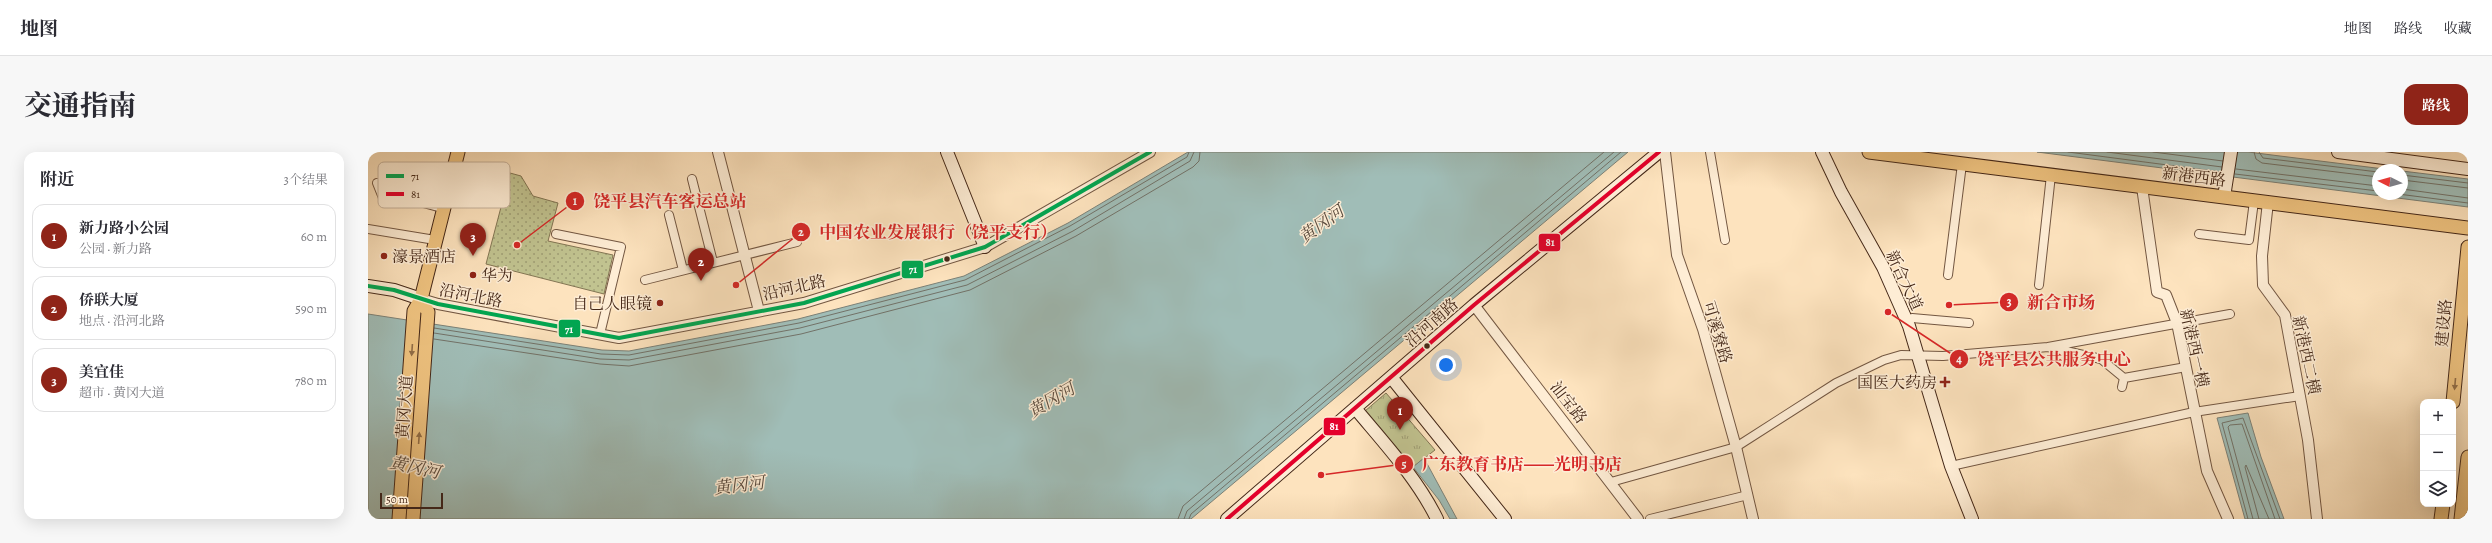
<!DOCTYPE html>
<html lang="zh">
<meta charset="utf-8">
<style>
body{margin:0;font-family:Alegreya,"Noto Serif SC",serif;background:#f7f7f7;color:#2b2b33}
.controls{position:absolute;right:12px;bottom:12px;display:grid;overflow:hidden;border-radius:8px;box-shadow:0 4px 16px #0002}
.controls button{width:36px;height:36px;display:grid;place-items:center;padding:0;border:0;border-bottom:1px solid #e1e1e2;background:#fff;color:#2b2b33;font:20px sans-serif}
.compass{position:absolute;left:2004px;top:12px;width:36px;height:36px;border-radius:50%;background:#fff;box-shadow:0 4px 16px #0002;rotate:276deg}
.scale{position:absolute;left:12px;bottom:10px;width:63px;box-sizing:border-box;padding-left:4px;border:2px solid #452818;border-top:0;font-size:11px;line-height:14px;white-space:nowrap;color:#452818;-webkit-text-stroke:3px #feedd5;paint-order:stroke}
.you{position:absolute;left:1078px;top:213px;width:14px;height:14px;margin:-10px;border:3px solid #fff;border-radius:50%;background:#1a73e8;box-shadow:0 0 0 6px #1a73e833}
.badge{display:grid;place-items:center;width:26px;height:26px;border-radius:50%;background:#8f2418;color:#fff;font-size:13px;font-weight:700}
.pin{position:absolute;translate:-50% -33px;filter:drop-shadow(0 1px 2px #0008)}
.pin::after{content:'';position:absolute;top:21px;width:14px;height:12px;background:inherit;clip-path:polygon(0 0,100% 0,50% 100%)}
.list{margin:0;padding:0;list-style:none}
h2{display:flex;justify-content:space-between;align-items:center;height:52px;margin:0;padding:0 16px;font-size:17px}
h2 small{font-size:13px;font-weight:400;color:#7c7c81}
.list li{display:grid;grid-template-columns:26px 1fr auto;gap:12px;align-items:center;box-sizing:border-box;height:64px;margin:0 8px 8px;padding:0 8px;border:1px solid #e1e1e2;border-radius:12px}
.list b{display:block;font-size:15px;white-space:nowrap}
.list p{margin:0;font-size:13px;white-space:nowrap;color:#7c7c81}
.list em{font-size:13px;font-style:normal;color:#7c7c81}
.icon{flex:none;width:22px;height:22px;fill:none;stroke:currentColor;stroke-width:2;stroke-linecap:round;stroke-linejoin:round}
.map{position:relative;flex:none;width:2100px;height:367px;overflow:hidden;border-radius:12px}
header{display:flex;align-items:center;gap:24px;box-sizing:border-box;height:56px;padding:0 20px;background:#fff;border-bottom:1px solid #e1e1e2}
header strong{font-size:19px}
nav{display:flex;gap:22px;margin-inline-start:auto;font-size:14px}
.intro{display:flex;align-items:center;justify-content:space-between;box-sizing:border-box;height:96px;padding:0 24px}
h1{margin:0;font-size:28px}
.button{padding:10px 18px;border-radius:12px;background:#8f2418;color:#fff;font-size:14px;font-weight:700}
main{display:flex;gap:24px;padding:0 24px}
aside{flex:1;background:#fff;border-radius:12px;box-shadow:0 4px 16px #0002}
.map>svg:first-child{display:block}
.grass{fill:url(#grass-dots);stroke:#837654}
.park{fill:url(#park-tufts);stroke:#837654}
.water{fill:#a0bdb7;stroke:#7c8177}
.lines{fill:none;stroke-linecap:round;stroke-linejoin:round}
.shore{stroke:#727268;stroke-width:1}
.minor-casing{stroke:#735742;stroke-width:10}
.tertiary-casing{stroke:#735742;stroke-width:12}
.secondary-casing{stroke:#452818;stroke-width:14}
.primary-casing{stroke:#452818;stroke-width:15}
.minor{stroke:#feedd5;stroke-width:8}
.tertiary{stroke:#feedd5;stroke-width:10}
.secondary{stroke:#feedd5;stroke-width:12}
.primary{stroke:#eec27f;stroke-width:13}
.bus-1-casing{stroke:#feedd5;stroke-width:7}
.bus-2-casing{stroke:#feedd5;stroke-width:7}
.bus-1{stroke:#00a651;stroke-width:4}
.bus-2{stroke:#e4002b;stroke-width:4}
.oneway{fill:#916d46}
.poi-dot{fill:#8f2418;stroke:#feedd5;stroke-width:1.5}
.bus-dot{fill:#452818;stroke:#feedd5;stroke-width:1.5}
.labels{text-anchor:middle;stroke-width:3;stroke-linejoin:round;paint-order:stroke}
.street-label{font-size:16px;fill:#452818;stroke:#feedd5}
.poi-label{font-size:16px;fill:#452818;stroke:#feedd5;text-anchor:start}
.water-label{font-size:17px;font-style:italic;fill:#5c4d40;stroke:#feedd5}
.key{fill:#feedd5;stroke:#c6b29c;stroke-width:1}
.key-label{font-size:11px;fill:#452818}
.leader{fill:none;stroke:#d62828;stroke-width:1.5}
.callout-dot{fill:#d62828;stroke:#feedd5;stroke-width:1.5}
.mark-label{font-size:12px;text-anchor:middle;font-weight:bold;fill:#fff}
.callout-label{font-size:17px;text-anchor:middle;font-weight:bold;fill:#d62828;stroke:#feedd5;stroke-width:3;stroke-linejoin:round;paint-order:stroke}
.line-badge{stroke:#feedd5;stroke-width:1.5}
.badge-label{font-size:11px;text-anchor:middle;font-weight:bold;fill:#fff}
</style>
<header>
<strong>地图</strong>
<nav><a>地图</a><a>路线</a><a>收藏</a></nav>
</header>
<div class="intro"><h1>交通指南</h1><a class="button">路线</a></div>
<main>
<aside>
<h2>附近<small>3个结果</small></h2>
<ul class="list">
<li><span class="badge">1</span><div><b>新力路小公园</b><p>公园 · 新力路</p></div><em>60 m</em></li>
<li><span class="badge">2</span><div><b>侨联大厦</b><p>地点 · 沿河北路</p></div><em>590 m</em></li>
<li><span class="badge">3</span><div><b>美宜佳</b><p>超市 · 黄冈大道</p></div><em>780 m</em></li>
</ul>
</aside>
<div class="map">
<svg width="2100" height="367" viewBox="0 0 2100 367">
<defs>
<pattern id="grass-dots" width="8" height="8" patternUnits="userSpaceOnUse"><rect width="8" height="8" fill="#c1c390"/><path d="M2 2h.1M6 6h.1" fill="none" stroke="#9f9e75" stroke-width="1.8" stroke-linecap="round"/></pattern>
<pattern id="park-tufts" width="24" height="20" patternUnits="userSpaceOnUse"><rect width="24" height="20" fill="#c1c390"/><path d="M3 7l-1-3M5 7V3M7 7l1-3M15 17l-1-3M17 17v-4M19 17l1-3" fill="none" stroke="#9f9e75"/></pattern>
</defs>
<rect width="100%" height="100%" fill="#fde3be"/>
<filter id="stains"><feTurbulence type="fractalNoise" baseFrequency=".005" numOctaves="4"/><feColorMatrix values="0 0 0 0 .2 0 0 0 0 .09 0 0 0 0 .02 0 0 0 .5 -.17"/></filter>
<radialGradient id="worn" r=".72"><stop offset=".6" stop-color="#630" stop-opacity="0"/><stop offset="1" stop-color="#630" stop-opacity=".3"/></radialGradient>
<path class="grass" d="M142,21L153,24L165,44L190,51L180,89L245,103L236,142L118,112Z"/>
<path class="park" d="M1018,241L1067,298L1045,315L997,259Z"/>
<path class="water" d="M820,0H1260L823,367H0V162L234,198L261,199L430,167L596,124L700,71Z
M1669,0H1880L2024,18H2010V42H2034V19L2100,27V55Z
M1880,261L1893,305L1916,367H1877L1849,266Z
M1056,306L1089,367H1082L1071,348L1045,315Z"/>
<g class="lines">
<path class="shore" d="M1700,0L1853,20
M1739,0L1854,15
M1785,0L1855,9
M1886,0L1888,7L1894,11L2010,25
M1891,0L1895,6L2010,20
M1868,17L2010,34
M1867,22L2010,39
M2034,23L2100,31
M2034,28L2100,36
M2034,37L2100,46
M2030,42L2100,51
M66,176L233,202L261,203L431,171L597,128L702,74L819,5L821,0
M66,181L232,207L261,208L432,176L599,133L705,79L822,9L826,0
M66,187L232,212L261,214L433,182L602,138L708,84L825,15L831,9L832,0
M810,367L815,354L1236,0
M816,367L819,359L1246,0
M821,367L823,362L1253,0
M1880,367L1854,271L1875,266L1912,367
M1885,367L1860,275L1862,273L1874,272L1907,367
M1891,367L1877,315L1878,313L1901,367"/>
<g class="minor-casing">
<path id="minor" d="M1342,0L1357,88
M324,27L345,110
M9,31L15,46L48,49L70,55
M301,63L315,118
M0,77L61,87
M188,82L253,95L232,182
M1831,82L1881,88L1886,49
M1580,123L1594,12
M277,128L429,90
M1671,133L1683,23
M1538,169L1544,166L1601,171
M1756,226L1733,207L1680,195L1862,162
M1754,235L1756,226L1818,215
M1583,314L1826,260L1932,244
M1243,330L1368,295L1468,231L1516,208L1533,203L1575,204L1680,195
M1282,367L1380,343"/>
</g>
<g class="tertiary-casing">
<path id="tertiary" d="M350,0L391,159
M1297,0L1309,103L1335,177L1368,295L1385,367
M1774,35L1789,140L1798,143L1809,171L1839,319L1860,367
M1900,50L1894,104L1895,133L1917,163L1940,288L1949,367
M53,147L70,152L251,186L436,151L617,95L782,0
M1106,153L1270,367"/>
</g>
<g class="secondary-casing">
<path id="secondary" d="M579,0L617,95
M1454,0L1473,40L1515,115L1541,174L1583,314L1604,367
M1970,0L2100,17
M1856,45L1863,0
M0,134L26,138L53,147
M1023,225L1137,367
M987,256C1016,291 1049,326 1069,367
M859,367L1106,153L1291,0"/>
</g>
<g class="primary-casing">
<path id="primary" d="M1501,0L2100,76
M2085,250L2100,95
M31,367L46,159L53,147L90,0
M45,367L60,160L53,147
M2073,367L2075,352
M2093,367L2100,305"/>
</g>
<use href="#minor" class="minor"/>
<use href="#tertiary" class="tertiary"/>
<use href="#secondary" class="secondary"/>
<use href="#primary" class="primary"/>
<g class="bus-1-casing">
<path id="bus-1" d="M0,134L26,138L70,152L251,186L436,151L617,95L782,0"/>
</g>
<g class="bus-2-casing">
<path id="bus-2" d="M859,367L1106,153L1291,0"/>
</g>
<use href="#bus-1" class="bus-1"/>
<use href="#bus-2" class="bus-2"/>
</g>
<defs><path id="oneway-solid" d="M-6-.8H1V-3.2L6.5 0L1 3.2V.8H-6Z"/></defs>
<g class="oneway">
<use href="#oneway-solid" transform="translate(44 198) rotate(94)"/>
<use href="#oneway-solid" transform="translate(2087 232) rotate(95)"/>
<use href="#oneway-solid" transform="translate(51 286) rotate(-86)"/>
</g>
<g class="poi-dot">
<circle cx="16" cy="104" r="4"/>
<circle cx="105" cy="123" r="4"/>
<circle cx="292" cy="151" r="4"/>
<path d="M1575 224h4v4h4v4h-4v4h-4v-4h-4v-4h4z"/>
</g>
<g class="bus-dot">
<circle cx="579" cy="107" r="3.5"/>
<circle cx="1059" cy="194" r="3.5"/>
</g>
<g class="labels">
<g class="street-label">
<text transform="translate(1826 24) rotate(7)" y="6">新港西路</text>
<text transform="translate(1537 128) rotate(65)" y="6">新合大道</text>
<text transform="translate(426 135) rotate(-13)" y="6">沿河北路</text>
<text transform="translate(103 143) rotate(11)" y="6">沿河北路</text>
<text transform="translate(1063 170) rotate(-41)" y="6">沿河南路</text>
<text transform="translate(2075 171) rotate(-85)" y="6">建设路</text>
<text transform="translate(1350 180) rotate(73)" y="6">可溪寮路</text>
<text transform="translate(1827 196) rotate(77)" y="6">新港西一横</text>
<text transform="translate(1939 203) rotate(78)" y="6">新港西二横</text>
<text transform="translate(1201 250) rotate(52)" y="6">汕宝路</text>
<text transform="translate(36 255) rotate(-86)" y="6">黄冈大道</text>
</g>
<g class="poi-label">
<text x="24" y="110">濠景酒店</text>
<text x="113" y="129">华为</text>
<text x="284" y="157" text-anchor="end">自己人眼镜</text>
<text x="1569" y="236" text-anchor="end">国医大药房</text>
</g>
<g class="water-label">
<text transform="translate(953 72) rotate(-36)" y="6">黄冈河</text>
<text transform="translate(683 248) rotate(-31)" y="6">黄冈河</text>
<text transform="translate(47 315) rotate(12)" y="6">黄冈河</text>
<text transform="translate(371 333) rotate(-7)" y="6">黄冈河</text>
</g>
</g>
<rect x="10" y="10" width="132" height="46" rx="6" class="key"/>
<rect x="18" y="22" width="18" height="4" fill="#00a651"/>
<rect x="18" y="40" width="18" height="4" fill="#e4002b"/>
<g class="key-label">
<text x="43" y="28">71</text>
<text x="43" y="46">81</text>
</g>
<path class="leader" d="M149 93L207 49M368 133L433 80M1581 153L1641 150M1520 160L1591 207M953 323L1036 312"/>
<g class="callout-dot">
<circle cx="149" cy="93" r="4"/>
<circle cx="368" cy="133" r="4"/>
<circle cx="1581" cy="153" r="4"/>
<circle cx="1520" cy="160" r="4"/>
<circle cx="953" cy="323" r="4"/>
<circle cx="207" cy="49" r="10"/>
<circle cx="433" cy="80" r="10"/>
<circle cx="1641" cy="150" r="10"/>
<circle cx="1591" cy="207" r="10"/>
<circle cx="1036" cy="312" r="10"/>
</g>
<g class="mark-label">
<text x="207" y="53">1</text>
<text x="433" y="84">2</text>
<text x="1641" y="154">3</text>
<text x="1591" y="211">4</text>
<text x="1036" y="316">5</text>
</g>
<g class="callout-label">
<text x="302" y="55">饶平县汽车客运总站</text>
<text x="570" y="86">中国农业发展银行（饶平支行）</text>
<text x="1693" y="156">新合市场</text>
<text x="1686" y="213">饶平县公共服务中心</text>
<text x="1154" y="318">广东教育书店——光明书店</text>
</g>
<g class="line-badge">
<rect x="1170" y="81" width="23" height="19" rx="4" fill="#e4002b"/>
<rect x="533" y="108" width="23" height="19" rx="4" fill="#00a651"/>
<rect x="190" y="167" width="23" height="19" rx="4" fill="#00a651"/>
<rect x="955" y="265" width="23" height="19" rx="4" fill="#e4002b"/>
</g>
<g class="badge-label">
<text x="1182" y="94">81</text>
<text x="545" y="121">71</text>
<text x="201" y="181">71</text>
<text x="966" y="278">81</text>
</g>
<rect width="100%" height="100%" filter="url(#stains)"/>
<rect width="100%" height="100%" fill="url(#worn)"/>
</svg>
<div class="controls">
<button>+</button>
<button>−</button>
<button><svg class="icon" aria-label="layers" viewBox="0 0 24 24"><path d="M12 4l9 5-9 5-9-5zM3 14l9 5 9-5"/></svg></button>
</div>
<svg class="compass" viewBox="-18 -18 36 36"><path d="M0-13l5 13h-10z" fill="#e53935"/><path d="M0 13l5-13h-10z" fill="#7c7c81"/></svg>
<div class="scale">50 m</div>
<div class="you"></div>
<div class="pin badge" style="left:1032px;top:278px">1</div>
<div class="pin badge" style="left:333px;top:129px">2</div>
<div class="pin badge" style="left:105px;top:104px">3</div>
</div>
</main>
